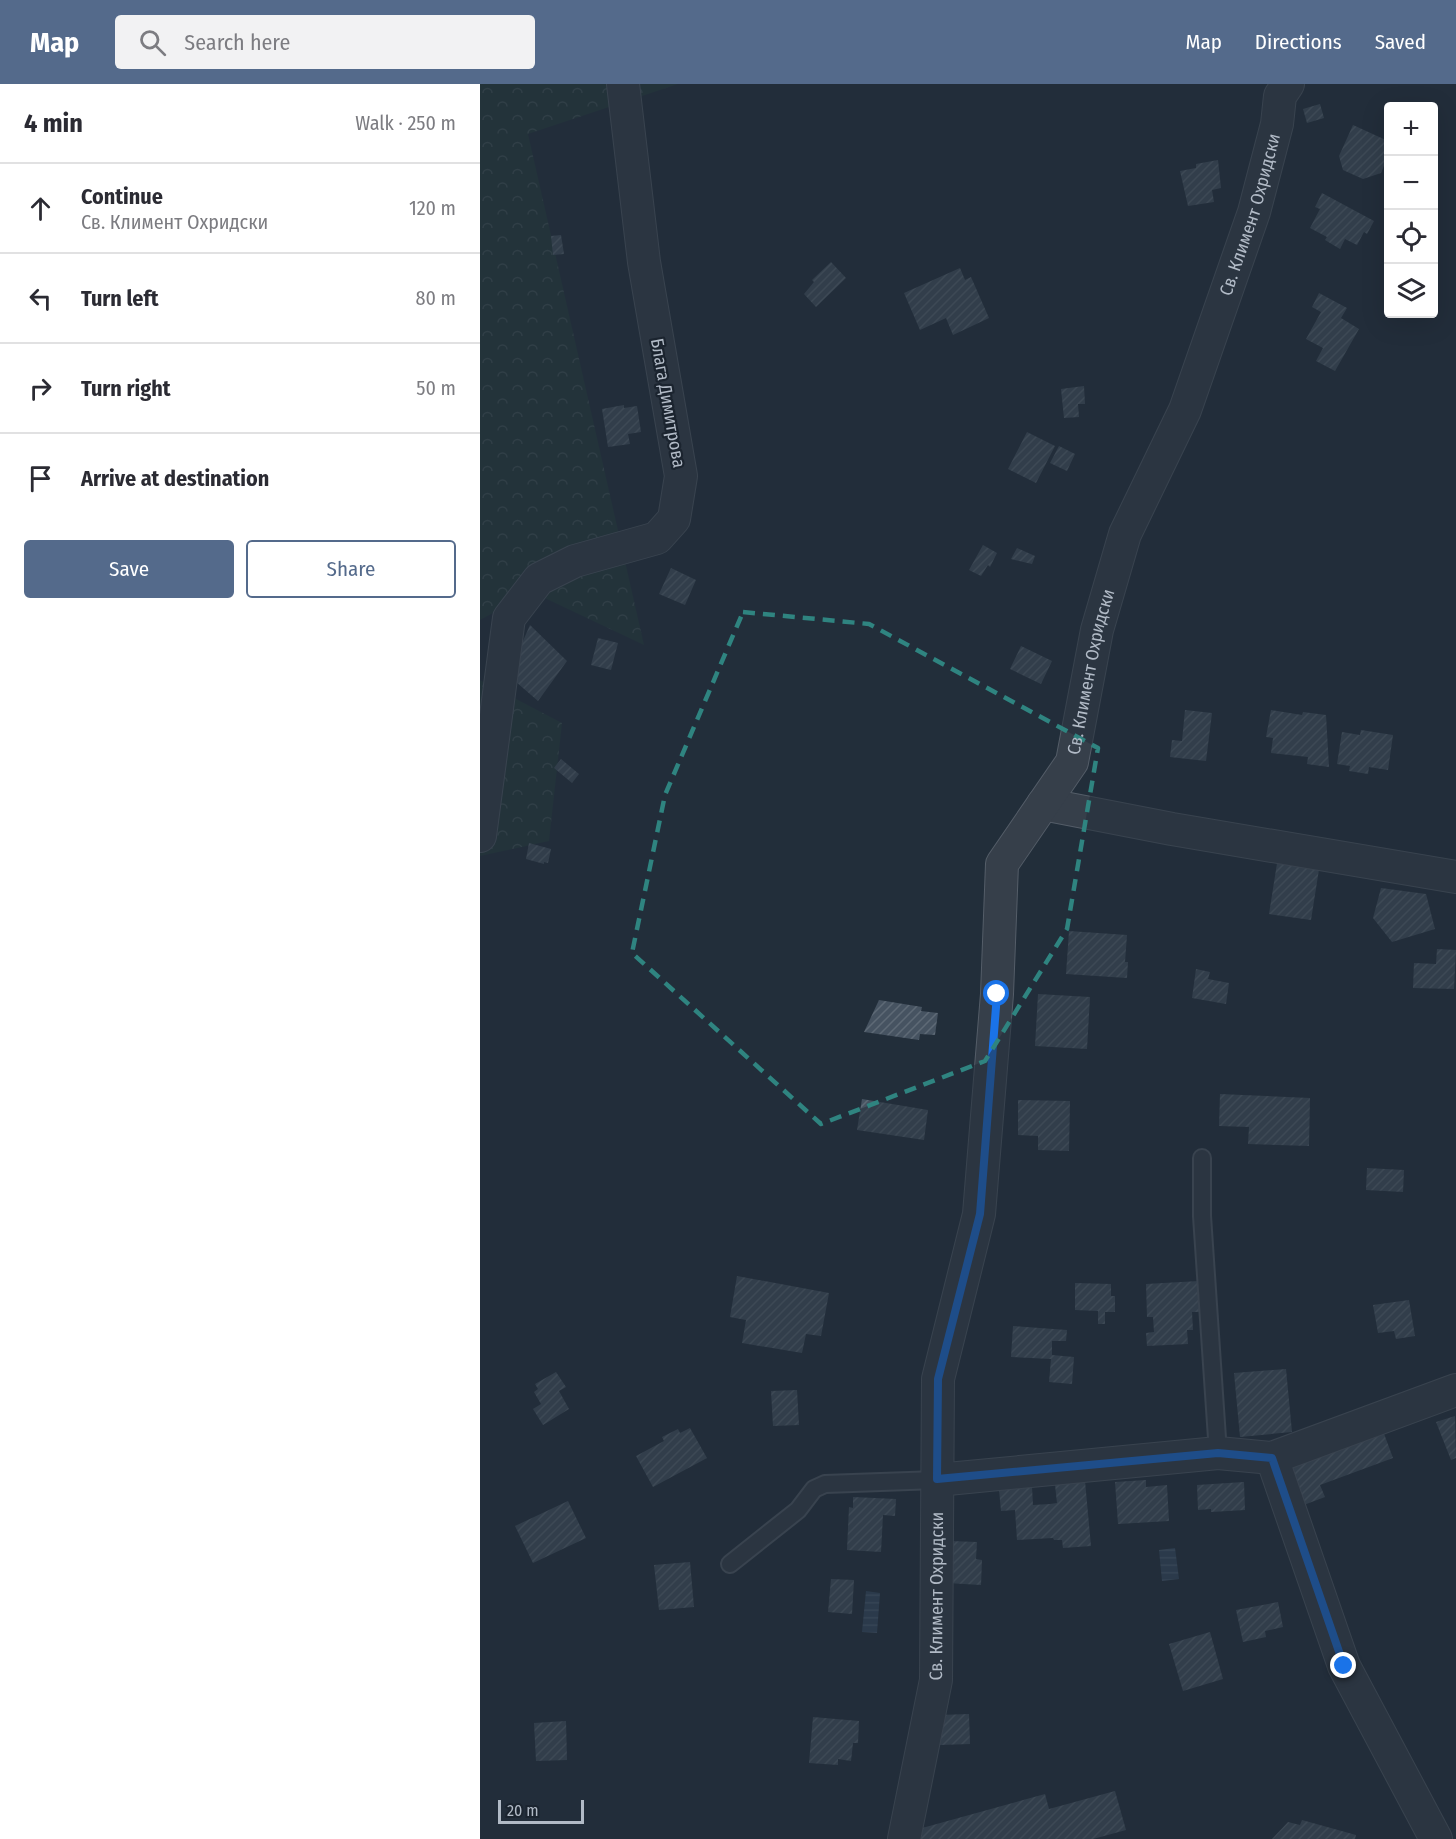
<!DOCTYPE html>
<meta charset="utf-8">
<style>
body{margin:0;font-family:"Fira Sans Condensed",sans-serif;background:#f2f2f3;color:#2b2b33}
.controls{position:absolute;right:18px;top:18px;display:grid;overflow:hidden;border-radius:6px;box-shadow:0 6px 24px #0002}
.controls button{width:54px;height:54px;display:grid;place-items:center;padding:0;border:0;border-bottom:2px solid #e1e1e2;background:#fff;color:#2b2b33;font:30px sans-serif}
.scale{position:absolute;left:18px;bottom:15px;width:86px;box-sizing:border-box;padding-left:6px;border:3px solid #b1bac6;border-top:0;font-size:16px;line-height:21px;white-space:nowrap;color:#b1bac6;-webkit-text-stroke:4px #1b242f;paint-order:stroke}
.stop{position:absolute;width:18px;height:18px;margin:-14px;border:4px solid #1a73e8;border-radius:50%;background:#fff}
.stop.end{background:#1a73e8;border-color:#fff;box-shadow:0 2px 6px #0008}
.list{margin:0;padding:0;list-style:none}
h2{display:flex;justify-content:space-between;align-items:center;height:78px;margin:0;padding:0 24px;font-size:26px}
h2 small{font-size:20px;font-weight:400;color:#7c7c81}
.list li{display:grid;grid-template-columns:39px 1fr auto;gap:18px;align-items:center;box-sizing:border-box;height:90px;padding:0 24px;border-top:2px solid #e1e1e2}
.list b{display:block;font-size:22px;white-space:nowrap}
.list p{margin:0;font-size:20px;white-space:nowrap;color:#7c7c81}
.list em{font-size:20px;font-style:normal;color:#7c7c81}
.actions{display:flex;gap:12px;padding:18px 24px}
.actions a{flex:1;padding:14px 0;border:2px solid #546a8b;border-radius:6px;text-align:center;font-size:21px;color:#546a8b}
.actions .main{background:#546a8b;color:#fff}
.icon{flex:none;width:33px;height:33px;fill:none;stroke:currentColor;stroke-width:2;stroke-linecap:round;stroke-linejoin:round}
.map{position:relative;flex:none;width:976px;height:1755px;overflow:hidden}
header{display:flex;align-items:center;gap:36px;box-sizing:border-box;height:84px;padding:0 30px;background:#546a8b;color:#fff}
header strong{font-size:28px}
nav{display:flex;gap:33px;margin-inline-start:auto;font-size:21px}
.search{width:420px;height:54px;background:#f2f2f3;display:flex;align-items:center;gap:15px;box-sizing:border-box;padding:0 21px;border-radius:6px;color:#7c7c81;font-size:22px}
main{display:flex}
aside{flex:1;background:#fff}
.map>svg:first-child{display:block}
.forest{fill:url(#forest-crowns)}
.water{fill:url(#water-rules)}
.building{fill:url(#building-hatch)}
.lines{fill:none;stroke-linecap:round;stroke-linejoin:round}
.lane-casing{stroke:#545d68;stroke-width:20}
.street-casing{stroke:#545d68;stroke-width:34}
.lane{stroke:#363f4a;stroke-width:16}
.street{stroke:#363f4a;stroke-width:32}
.route{stroke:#1a73e8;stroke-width:8}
.marked{fill:none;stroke:#2f8480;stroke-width:4.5;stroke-dasharray:12 8;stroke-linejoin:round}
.labels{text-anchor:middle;stroke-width:4.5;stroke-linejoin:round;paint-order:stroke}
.street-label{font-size:18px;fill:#b1bac6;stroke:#1b242f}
</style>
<header>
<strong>Map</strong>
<div class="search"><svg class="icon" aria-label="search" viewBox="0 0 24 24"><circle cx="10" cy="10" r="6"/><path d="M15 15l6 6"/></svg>Search here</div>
<nav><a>Map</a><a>Directions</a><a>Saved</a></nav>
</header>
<main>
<aside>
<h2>4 min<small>Walk · 250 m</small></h2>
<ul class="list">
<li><svg class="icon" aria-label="ahead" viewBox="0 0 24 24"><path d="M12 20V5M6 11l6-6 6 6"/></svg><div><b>Continue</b><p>Св. Климент Охридски</p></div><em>120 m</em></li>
<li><svg class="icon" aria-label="left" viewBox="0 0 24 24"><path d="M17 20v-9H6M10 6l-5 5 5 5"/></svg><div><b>Turn left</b></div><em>80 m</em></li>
<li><svg class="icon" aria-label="right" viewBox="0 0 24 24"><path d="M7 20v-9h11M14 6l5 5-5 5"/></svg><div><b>Turn right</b></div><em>50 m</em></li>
<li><svg class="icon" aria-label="arrive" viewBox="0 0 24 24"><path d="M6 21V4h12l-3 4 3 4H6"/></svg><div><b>Arrive at destination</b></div></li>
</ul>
<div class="actions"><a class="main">Save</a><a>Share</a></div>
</aside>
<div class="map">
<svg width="976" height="1755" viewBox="0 0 976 1755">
<defs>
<pattern id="forest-crowns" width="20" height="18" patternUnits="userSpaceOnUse" patternTransform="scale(1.5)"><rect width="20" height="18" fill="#243a3b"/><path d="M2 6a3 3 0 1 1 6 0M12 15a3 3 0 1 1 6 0" fill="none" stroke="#415456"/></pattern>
<pattern id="water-rules" width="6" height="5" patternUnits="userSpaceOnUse" patternTransform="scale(1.5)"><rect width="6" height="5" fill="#354a61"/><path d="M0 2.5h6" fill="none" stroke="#506276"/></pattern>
<pattern id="building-hatch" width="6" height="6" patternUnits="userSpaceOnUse" patternTransform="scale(1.5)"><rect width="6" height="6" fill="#465361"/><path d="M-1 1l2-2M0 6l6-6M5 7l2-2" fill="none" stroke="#5e6a76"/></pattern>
</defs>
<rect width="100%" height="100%" fill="#222e3a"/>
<path class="forest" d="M0,0H198L48,50L164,561L52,508L0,536Z
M0,596L82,639L69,757L0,772Z"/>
<path class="water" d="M695,1464L699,1495L682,1497L679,1466Z
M386,1507L400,1509L397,1549L382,1548Z"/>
<path class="building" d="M840,20L844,34L827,39L823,25Z
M873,41L908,57V72L901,89L883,95L863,86L859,72Z
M738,76L741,104L732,106L734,118L708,122L700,87L716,84V80Z
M842,109L894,137L887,150L884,148L877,161L865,155L860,165L845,156L847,153L830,144L840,125L835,123Z
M81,151L84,170L73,171L71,152Z
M351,178L366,194L336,223L324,210L334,198L332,196Z
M480,184L485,196L491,193L509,234L473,251L466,234L440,246L424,209Z
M839,209L867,224L861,234L879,245L855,287L836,277L843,264L826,255L841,228L832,223Z
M604,302L605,320H598L599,333L584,334L581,305Z
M144,321V324L157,322L161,348L148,350L150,360L128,363L122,325Z
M547,348L575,362L556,399L528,385Z
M579,362L595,370L587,387L570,379Z
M503,461L517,469L510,483L508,481L501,492L489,486Z
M537,464L555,472L552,480L531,475Z
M191,484L216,496L205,521L179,510Z
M50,541L87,577L58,617L28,591Z
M118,554L138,559L131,586L111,581Z
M541,562L572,577L561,600L530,585Z
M705,626L732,629L726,677L690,673L692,656L702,657Z
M791,626L822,631L823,628L846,631L849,683L827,680L828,673L791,669L793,654L786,653Z
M881,646L913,651L908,686L889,683L888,690L869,687L870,682L857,680L862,648L880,651Z
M81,675L99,690L92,699L74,684Z
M49,759L71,765L68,779L64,778V780L46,775Z
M798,773L840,779L831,836L789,830Z
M901,804L946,810L955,845L912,858L893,834Z
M589,847L647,851L645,878H648L647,894L586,890Z
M957,865L976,866L974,905L933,904L934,879L956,880Z
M716,885L730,888L728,895L749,899L746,920L712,914Z
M558,910L610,913L607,965L555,962Z
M399,916L442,923L441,927L458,929L455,951L440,950L439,956L384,948Z
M740,1010L830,1014L829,1062L768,1060L769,1043L739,1042Z
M382,1015L448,1026L444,1056L377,1046Z
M538,1016L590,1017L589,1067L558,1066V1052L538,1051Z
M887,1084L924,1086L923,1108L886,1106Z
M257,1192L349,1209L341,1252L326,1250L322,1269L262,1259L266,1236L250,1233Z
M719,1197L720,1228H712L713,1246H707L708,1260L667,1262L666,1249L674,1248L673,1233H667L666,1200Z
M595,1199L631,1200V1212H635V1228H625V1240H618V1227L595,1226Z
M929,1216L935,1252L916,1255L914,1247L898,1249L893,1221Z
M533,1242L587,1246L586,1257H572V1271L594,1273L592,1300L569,1298L571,1275L531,1273Z
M806,1285L812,1348L760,1353L754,1289Z
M76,1288L86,1303L79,1307L89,1325L63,1341L53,1325L61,1320L54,1308L58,1305L55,1300Z
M317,1306L319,1341L293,1342L291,1307Z
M975,1332L976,1374L971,1376L956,1338Z
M210,1344L227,1374L173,1403L156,1372L184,1357L182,1353L198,1345L200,1349Z
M903,1347L913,1374L840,1401L845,1413L821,1422L807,1382Z
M666,1396V1403L687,1401L689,1437L638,1440L635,1398Z
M605,1397L611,1462L583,1464L582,1456H574L573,1454L537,1456L535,1426L521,1427L519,1406L552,1403L553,1421L570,1420L577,1419L575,1401Z
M764,1398L765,1426L731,1428V1425L718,1426L717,1401Z
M373,1413L416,1415L415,1432L403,1431L401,1468L367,1466L369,1423L373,1424Z
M88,1417L106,1454L53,1479L35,1442Z
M470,1457L497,1458L496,1475L502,1476L501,1501L467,1499Z
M210,1478L214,1523L179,1526L174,1481Z
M351,1495L374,1496L372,1530L348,1528Z
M798,1518L803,1543L785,1547L786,1553L763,1558L756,1526Z
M730,1548L743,1595L703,1607L689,1560Z
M489,1630L490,1660L460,1661L459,1631Z
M333,1633L379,1637L378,1659H373L371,1677L358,1675V1681L329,1679Z
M86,1637L87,1676L56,1677L54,1639Z
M635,1707L646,1746L613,1755H433L435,1746L565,1710L569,1725Z
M822,1736L876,1751L875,1755H792L808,1738L820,1741Z"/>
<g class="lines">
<g class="lane-casing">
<path id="lane" d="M722,1074V1132L738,1369
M250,1480L318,1426L334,1405L345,1400L457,1396"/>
</g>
<g class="street-casing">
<g id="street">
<path d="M563,720L692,745L976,793"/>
<path d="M0,752L29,534L59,495L95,477L177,454L194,435L201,392L164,178L143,0"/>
<path d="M792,1374L864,1582L956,1755"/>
<path d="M457,1396L738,1369L792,1374L976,1306"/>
<path id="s1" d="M424,1755L456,1596L458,1295L499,1130L517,910L522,780L592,678L617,546L645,450L705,326L774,128L797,40L800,12L808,0"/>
</g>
</g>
<use href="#lane" class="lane"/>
<use href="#street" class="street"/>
</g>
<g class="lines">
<path class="route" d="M517,910L500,1130L458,1295L457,1395L738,1369L792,1374L864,1582"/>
</g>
<path d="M0 0H976V1755H0ZM263,528L389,540L618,664L587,845L505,977L341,1040L152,869L185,711Z" fill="#222e3a" fill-opacity=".55" fill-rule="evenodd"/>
<path class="marked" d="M263,528L389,540L618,664L587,845L505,977L341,1040L152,869L185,711Z"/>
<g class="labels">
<g class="street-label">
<text dy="6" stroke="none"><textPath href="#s1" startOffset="1686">Св. Климент Охридски</textPath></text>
<text transform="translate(188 319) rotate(80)" y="6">Блага Димитрова</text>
<text dy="6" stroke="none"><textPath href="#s1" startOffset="1200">Св. Климент Охридски</textPath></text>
<text dy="6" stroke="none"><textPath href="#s1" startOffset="246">Св. Климент Охридски</textPath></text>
</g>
</g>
</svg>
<div class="controls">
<button>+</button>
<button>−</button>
<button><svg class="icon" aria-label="locate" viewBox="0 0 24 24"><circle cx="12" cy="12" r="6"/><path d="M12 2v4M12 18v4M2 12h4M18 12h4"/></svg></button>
<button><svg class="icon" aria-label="layers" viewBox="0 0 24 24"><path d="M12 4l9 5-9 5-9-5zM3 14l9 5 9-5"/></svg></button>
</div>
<div class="scale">20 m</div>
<div class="stop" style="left:517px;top:910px"></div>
<div class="stop end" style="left:864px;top:1582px"></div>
</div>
</main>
